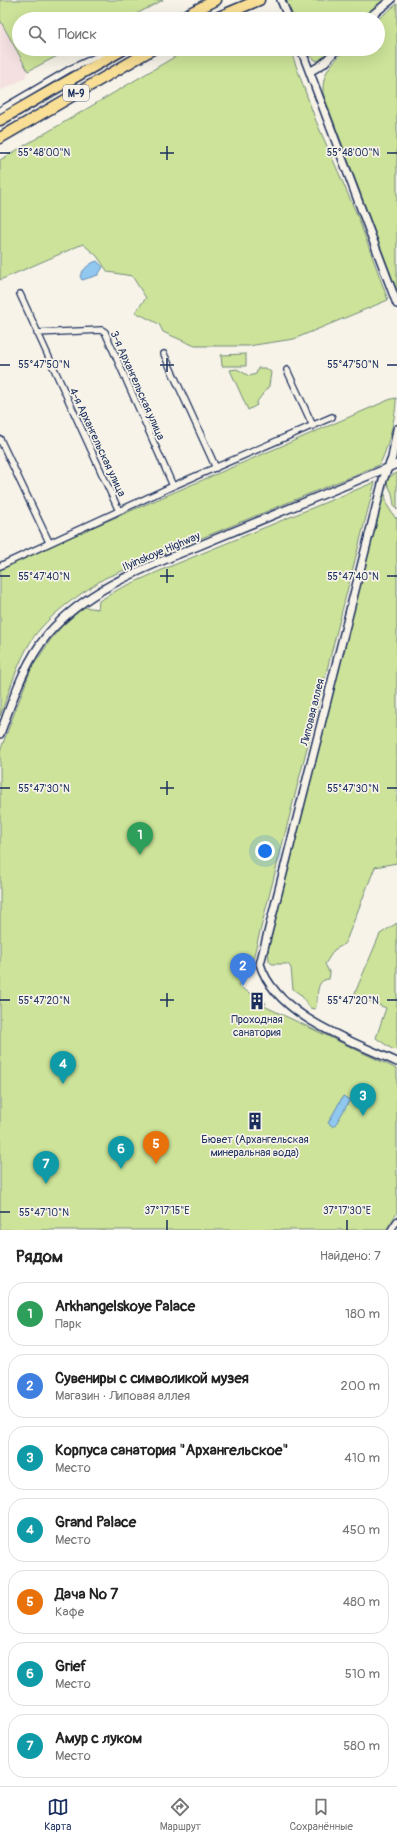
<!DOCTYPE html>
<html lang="ru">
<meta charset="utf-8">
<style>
body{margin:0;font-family:Pangolin,sans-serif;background:#f2f2f2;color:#222}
.you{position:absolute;left:265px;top:851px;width:14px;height:14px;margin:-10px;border:3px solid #fff;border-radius:50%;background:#1a73e8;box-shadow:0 0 0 6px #1a73e833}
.badge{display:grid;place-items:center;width:26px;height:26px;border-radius:50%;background:#1b2f5e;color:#fff;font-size:13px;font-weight:700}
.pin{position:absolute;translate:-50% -33px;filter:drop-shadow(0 1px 2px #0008)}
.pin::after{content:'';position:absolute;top:21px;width:14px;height:12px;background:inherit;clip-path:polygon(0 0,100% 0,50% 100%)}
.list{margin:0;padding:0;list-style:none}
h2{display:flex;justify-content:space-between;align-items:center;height:52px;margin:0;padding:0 16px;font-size:17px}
h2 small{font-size:13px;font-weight:400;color:#767676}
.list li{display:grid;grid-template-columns:26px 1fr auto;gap:12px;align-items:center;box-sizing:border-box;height:64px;margin:0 8px 8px;padding:0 8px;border:1px solid #e0e0e0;border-radius:16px}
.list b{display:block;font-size:15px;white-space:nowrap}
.list p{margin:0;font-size:13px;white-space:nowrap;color:#767676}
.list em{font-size:13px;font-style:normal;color:#767676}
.icon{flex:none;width:22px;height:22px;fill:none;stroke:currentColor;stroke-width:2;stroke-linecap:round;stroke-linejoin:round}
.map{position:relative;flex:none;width:397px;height:1230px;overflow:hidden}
.search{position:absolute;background:#fff;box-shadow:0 4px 16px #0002;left:12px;right:12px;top:12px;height:44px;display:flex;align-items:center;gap:10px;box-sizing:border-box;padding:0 14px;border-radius:22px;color:#767676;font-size:15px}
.sheet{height:556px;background:#fff}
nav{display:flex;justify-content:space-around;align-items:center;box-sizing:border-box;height:56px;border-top:1px solid #e0e0e0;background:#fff;font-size:11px;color:#767676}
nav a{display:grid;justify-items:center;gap:2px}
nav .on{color:#1b2f5e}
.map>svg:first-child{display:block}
.built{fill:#f4e0e0}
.green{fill:#cce399;stroke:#74897c}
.water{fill:#91c8f0;stroke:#628bb6}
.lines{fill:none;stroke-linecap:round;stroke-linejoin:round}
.minor-casing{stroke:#1b2f5e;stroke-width:8}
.tertiary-casing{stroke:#1b2f5e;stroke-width:10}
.secondary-casing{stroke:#1b2f5e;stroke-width:10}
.motorway-casing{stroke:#1b2f5e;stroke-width:13}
.minor{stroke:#f7f3e8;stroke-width:5.5}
.tertiary{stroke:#f7f3e8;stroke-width:7}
.secondary{stroke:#f7f3e8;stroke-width:7}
.motorway{stroke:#f9df96;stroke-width:10}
.ticks{fill:none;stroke:#1b2f5e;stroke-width:1.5}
.labels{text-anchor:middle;stroke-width:3.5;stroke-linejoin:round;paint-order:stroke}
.shield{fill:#f7f3e8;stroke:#5d6a87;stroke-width:1}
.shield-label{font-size:10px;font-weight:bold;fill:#1b2f5e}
.street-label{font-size:11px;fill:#1b2f5e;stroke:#f7f3e8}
.poi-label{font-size:11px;fill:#1b2f5e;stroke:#f7f3e8}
.ticks-label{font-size:10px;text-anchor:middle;fill:#1b2f5e;stroke:#f7f3e8;stroke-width:3.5;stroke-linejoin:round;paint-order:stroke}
</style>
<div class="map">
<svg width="397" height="1230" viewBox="0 0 397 1230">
<rect width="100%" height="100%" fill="#f7f3e8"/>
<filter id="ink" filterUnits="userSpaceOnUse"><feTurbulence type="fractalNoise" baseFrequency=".025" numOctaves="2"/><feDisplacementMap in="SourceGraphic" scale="8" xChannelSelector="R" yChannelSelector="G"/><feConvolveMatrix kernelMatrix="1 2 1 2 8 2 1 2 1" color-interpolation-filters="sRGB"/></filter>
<g filter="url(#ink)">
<path class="built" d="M0,20L28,71L24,79L0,91Z"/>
<path class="green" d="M0,0H163L127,19H19V49H71L28,71L0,20Z
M284,0H385L361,19H292Z
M397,4V291L323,93C322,71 332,64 346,49H378V19Z
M188,49H290L316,121L358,217L388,300L294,339L248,346H195L163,332L159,324L135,312L146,298L132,276L108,272L97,256L83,244L0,280V160Z
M305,49H332L325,57L317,61L308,55Z
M246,354V366H222L221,355Z
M258,368H265L271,372L269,386L256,403L257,405L248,410L230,370L237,369L249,376L256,374Z
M396,398C397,412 387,453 379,465L105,578C82,593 58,608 40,629C21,650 10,690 0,716V570L49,546L391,399Z
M397,473V510L394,505L392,493L385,479Z
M375,482L253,959L238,986L266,1003L264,1006L397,1069V1213L386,1230H0V751L31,669L51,639L63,625L84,607L98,609L99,601L119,589L164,569Z
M385,494L387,505L396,519L397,517V863L375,867L346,941L343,945L334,950L325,964L330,974L329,979C313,980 320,999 315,1009L310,1008L301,995L293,989L291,968L288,964H272L269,961L268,949L382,499Z
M397,923V1050L392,1049L376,1038L386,1008L354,995L380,934Z"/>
<path class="water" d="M97,261L103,267L98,275L82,280L80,276C83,269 90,263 97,261Z
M343,1096L350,1100L334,1127L328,1123Z"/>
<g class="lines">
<g class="minor-casing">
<path id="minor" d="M0,110L70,69L113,49
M20,294L119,511
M37,333L102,330L105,332L173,486
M164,354L216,468
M287,370L313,426
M0,439L49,542
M0,566L173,486L332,417
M391,1230L397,1221"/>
</g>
<g class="tertiary-casing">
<path id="tertiary" d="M281,0L289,19
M367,19L391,0
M301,49L397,304
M311,71L323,64L337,49
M397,429L392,458L383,480L260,964C276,1016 352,1041 397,1062"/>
</g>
<g class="secondary-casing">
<path id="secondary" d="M0,734C13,699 24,663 48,634C91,584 157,564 215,539C276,514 336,489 397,464"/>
</g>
<g class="motorway-casing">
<path id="motorway" d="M178,19L216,0
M214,19L259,0
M0,120L124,49
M0,138L153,49"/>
</g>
<use href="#minor" class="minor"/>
<use href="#tertiary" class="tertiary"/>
<use href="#secondary" class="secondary"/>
<use href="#motorway" class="motorway"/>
</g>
</g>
<path class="ticks" d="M167,146V160M0,153H10M160,153H174M387,153H397M167,358V372M0,365H10M160,365H174M387,365H397M167,569V583M0,576H10M160,576H174M387,576H397M167,781V795M0,788H10M160,788H174M387,788H397M167,993V1007M0,1000H10M160,1000H174M387,1000H397M0,1212H10M167,1220V1230M347,1220V1230"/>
<defs>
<g id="building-bare" transform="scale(1.38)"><path d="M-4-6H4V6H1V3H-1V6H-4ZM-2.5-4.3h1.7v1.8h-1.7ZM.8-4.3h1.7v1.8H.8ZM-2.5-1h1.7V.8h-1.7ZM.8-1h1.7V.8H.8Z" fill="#1b2f5e" stroke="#f7f3e8" stroke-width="2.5" paint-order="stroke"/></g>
</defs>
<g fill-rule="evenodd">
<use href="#building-bare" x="257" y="1001"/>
<use href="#building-bare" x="255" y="1121"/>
</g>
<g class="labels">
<rect class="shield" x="63" y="85" width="26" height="16" rx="3"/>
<g class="shield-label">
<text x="76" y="97">М-9</text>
</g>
<g class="street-label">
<text transform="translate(138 385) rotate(66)" y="4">3-я Архангельская улица</text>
<text transform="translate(98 442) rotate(65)" y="4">4-я Архангельская улица</text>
<text transform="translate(161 551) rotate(-23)" y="4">Ilyinskoye Highway</text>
<text transform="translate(312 712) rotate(-76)" y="4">Липовая аллея</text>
</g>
<g class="poi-label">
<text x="257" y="1023">Проходная<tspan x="257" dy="13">санатория</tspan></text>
<text x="255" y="1143">Бювет (Архангельская<tspan x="255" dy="13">минеральная вода)</tspan></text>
</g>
</g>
<g class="ticks-label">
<text x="44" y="156">55°48'00"N</text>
<text x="353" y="156">55°48'00"N</text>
<text x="44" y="368">55°47'50"N</text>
<text x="353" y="368">55°47'50"N</text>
<text x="44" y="580">55°47'40"N</text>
<text x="353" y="580">55°47'40"N</text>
<text x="44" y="792">55°47'30"N</text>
<text x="353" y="792">55°47'30"N</text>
<text x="44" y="1004">55°47'20"N</text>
<text x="353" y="1004">55°47'20"N</text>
<text x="167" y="1214">37°17'15"E</text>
<text x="347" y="1214">37°17'30"E</text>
<text x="44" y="1216">55°47'10"N</text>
</g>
</svg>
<div class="you"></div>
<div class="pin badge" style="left:140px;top:855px;background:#2e9e5b">1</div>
<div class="pin badge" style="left:243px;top:986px;background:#3f7fe0">2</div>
<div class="pin badge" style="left:363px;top:1116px;background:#0f9aa8">3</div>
<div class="pin badge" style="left:63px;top:1084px;background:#0f9aa8">4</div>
<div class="pin badge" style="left:156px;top:1164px;background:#e8710a">5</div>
<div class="pin badge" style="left:121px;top:1169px;background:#0f9aa8">6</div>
<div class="pin badge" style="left:46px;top:1184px;background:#0f9aa8">7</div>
<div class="search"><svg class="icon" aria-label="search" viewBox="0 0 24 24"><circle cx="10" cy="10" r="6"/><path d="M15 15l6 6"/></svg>Поиск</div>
</div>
<section class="sheet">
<h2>Рядом<small>Найдено: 7</small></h2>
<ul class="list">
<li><span class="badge" style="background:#2e9e5b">1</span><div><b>Arkhangelskoye Palace</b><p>Парк</p></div><em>180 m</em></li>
<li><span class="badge" style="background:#3f7fe0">2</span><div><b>Сувениры с символикой музея</b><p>Магазин · Липовая аллея</p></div><em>200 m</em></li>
<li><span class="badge" style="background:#0f9aa8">3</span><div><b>Корпуса санатория &quot;Архангельское&quot;</b><p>Место</p></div><em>410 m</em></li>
<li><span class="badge" style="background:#0f9aa8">4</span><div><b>Grand Palace</b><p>Место</p></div><em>450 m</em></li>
<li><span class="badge" style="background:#e8710a">5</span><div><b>Дача № 7</b><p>Кафе</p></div><em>480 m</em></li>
<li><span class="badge" style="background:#0f9aa8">6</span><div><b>Grief</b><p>Место</p></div><em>510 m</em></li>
<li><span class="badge" style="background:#0f9aa8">7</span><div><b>Амур с луком</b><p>Место</p></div><em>580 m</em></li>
</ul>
</section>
<nav>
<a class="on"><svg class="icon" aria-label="map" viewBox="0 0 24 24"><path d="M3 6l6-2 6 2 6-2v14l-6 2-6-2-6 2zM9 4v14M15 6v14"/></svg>Карта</a>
<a><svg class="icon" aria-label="directions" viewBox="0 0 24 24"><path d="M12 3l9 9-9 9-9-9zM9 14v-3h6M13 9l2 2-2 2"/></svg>Маршрут</a>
<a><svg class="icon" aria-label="saved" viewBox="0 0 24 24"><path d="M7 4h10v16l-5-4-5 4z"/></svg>Сохранённые</a>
</nav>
